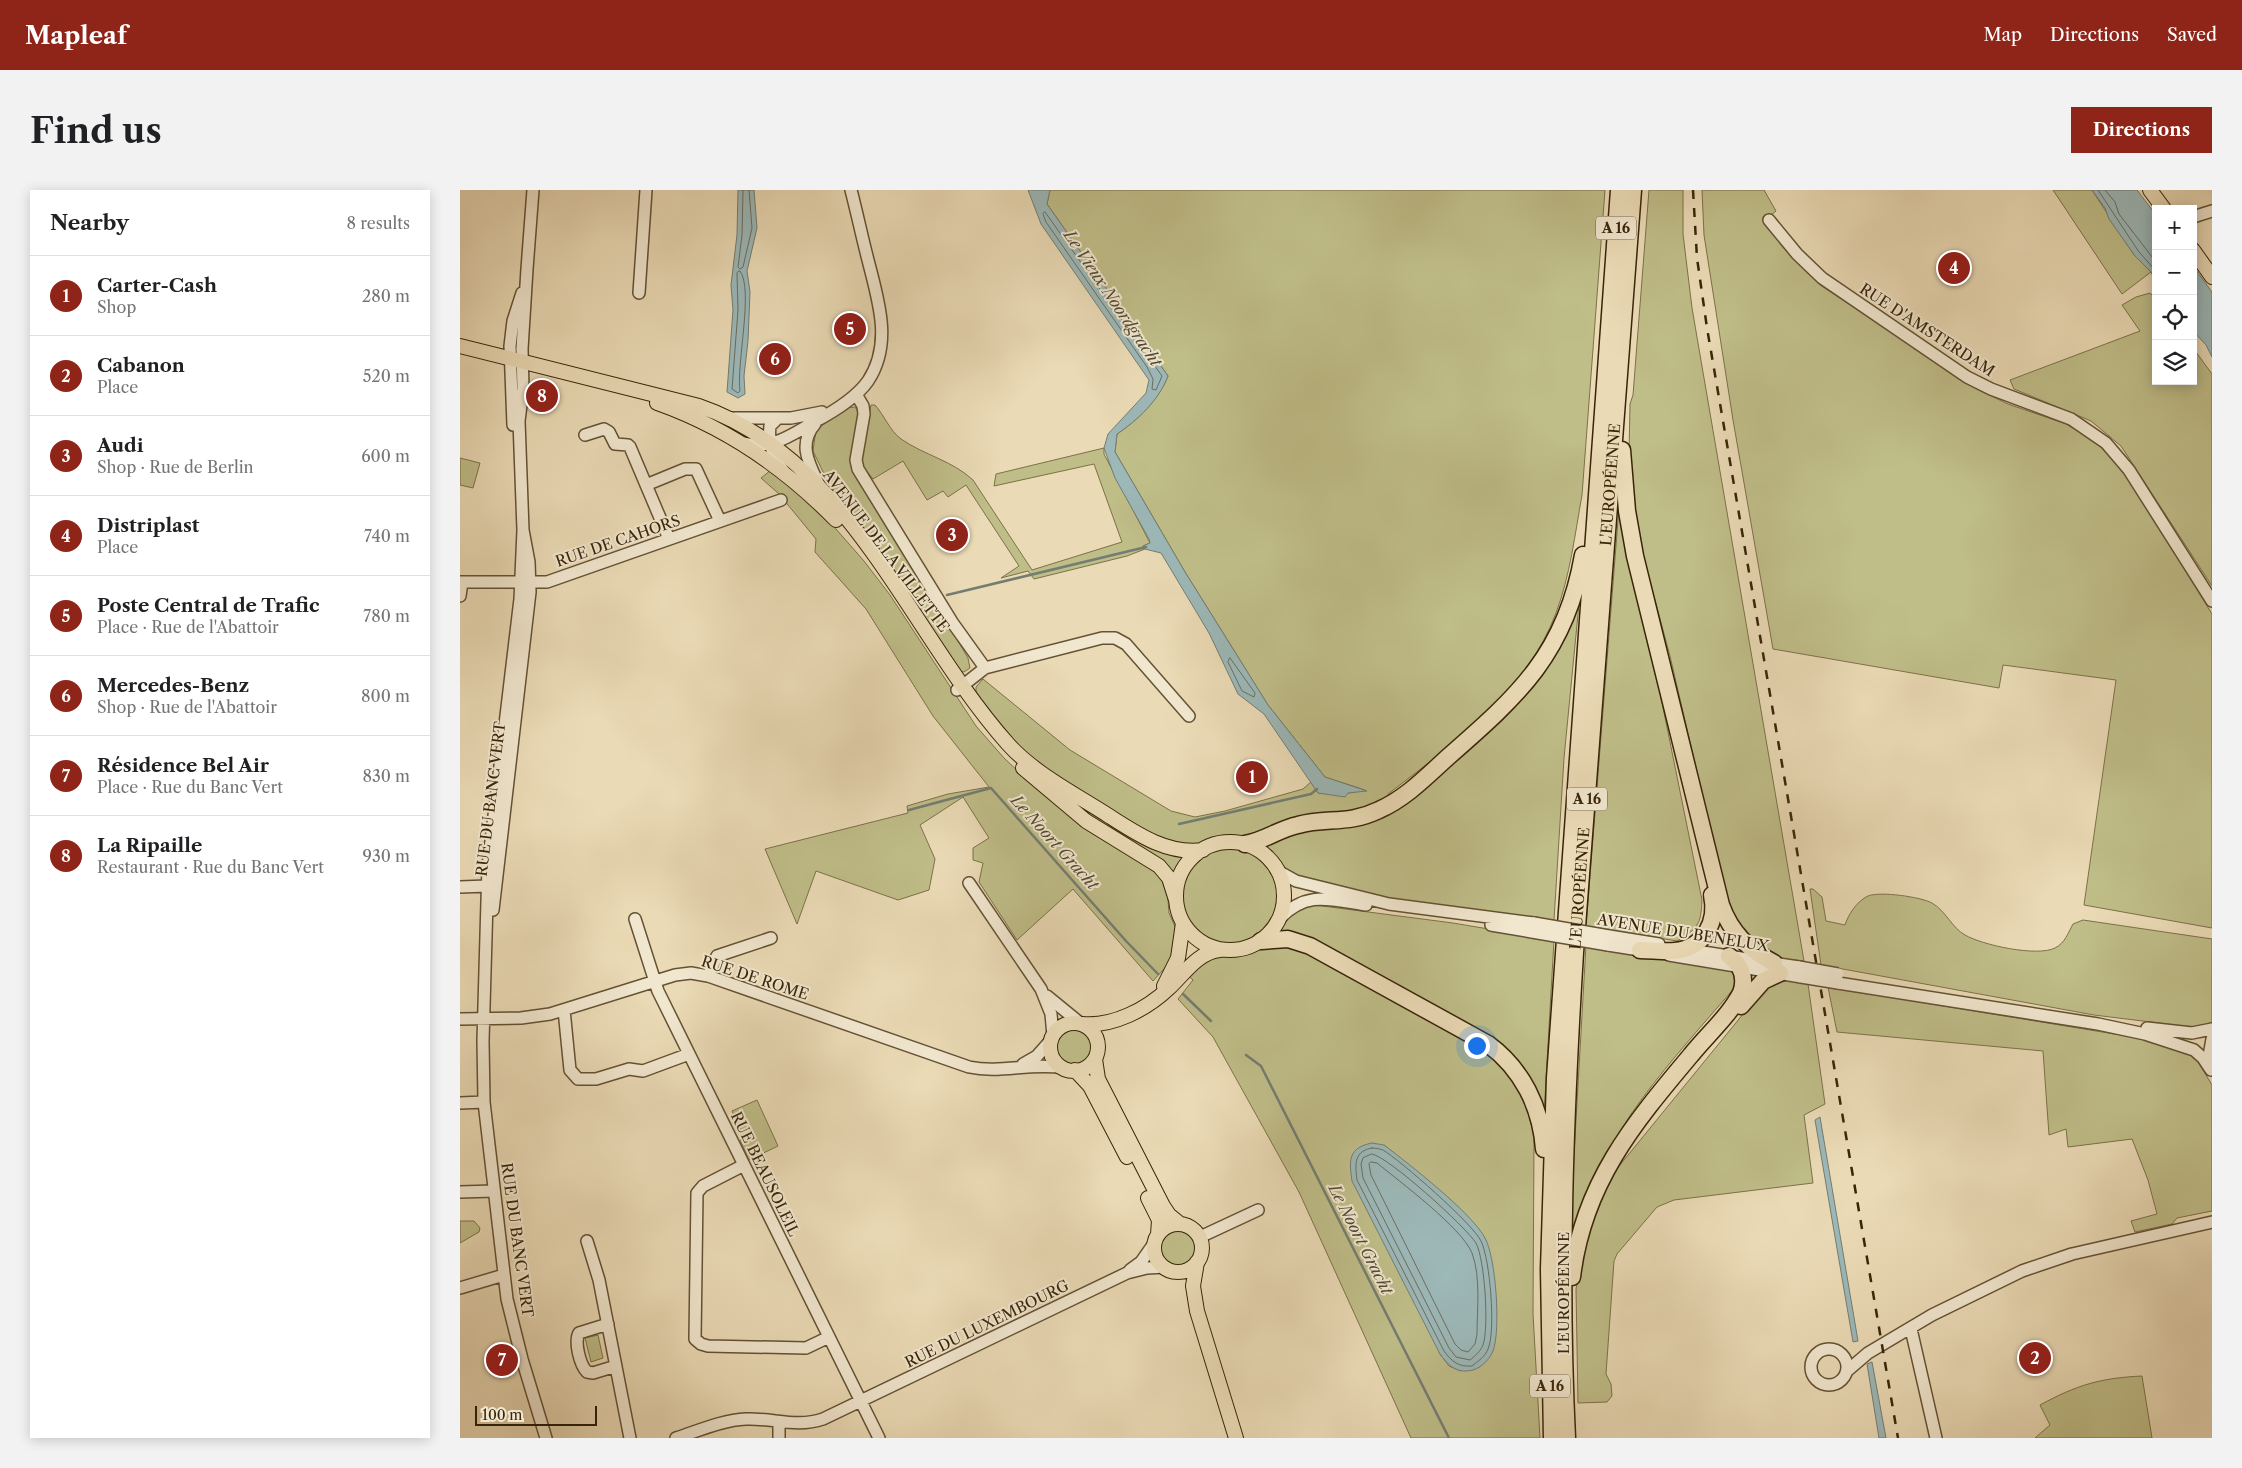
<!DOCTYPE html>
<meta charset="utf-8">
<style>
body{margin:0;font-family:"Libre Caslon Text",serif;background:#f2f2f2;color:#202124}
.controls{position:absolute;right:15px;top:15px;display:grid;overflow:hidden;border-radius:0px;box-shadow:0 2px 12px #0003}
.controls button{width:45px;height:45px;display:grid;place-items:center;padding:0;border:0;border-bottom:1px solid #e0e0e0;background:#fff;color:#202124;font:25px sans-serif}
.scale{position:absolute;left:15px;bottom:12px;width:122px;box-sizing:border-box;padding-left:5px;border:2px solid #382509;border-top:0;font-size:14px;line-height:18px;white-space:nowrap;color:#382509;-webkit-text-stroke:4px #f1e7cf;paint-order:stroke}
.you{position:absolute;left:1016px;top:855px;width:18px;height:18px;margin:-12px;border:4px solid #fff;border-radius:50%;background:#1a73e8;box-shadow:0 0 0 8px #1a73e833}
.badge{display:grid;place-items:center;width:32px;height:32px;border-radius:50%;background:#8f2418;color:#fff;font-size:16px;font-weight:700}
.pin{position:absolute;translate:-50% -50%;border:2px solid #fff;box-shadow:0 1px 5px #0006}
.list{margin:0;padding:0;list-style:none}
h2{display:flex;justify-content:space-between;align-items:center;height:65px;margin:0;padding:0 20px;font-size:21px}
h2 small{font-size:16px;font-weight:400;color:#757577}
.list li{display:grid;grid-template-columns:32px 1fr auto;gap:15px;align-items:center;box-sizing:border-box;height:80px;padding:0 20px;border-top:1px solid #e0e0e0}
.list b{display:block;font-size:19px;white-space:nowrap}
.list p{margin:0;font-size:16px;white-space:nowrap;color:#757577}
.list em{font-size:16px;font-style:normal;color:#757577}
.icon{flex:none;width:28px;height:28px;fill:none;stroke:currentColor;stroke-width:2;stroke-linecap:round;stroke-linejoin:round}
.map{position:relative;flex:none;width:1752px;height:1248px;overflow:hidden;border-radius:0px}
header{display:flex;align-items:center;gap:30px;box-sizing:border-box;height:70px;padding:0 25px;background:#8f2418;color:#fff}
header strong{font-size:24px}
nav{display:flex;gap:28px;margin-inline-start:auto;font-size:18px}
.intro{display:flex;align-items:center;justify-content:space-between;box-sizing:border-box;height:120px;padding:0 30px}
h1{margin:0;font-size:35px}
.button{padding:12px 22px;border-radius:0px;background:#8f2418;color:#fff;font-size:18px;font-weight:700}
main{display:flex;gap:30px;padding:0 30px}
aside{flex:1;background:#fff;border-radius:0px;box-shadow:0 2px 12px #0003}
.map>svg:first-child{display:block}
.green{fill:#bfbd88;stroke:#7c7148;fill-rule:evenodd}
.water{fill:#9cb8b8;stroke:#747d72}
.lines{fill:none;stroke-linecap:round;stroke-linejoin:round}
.shore{stroke:#6a6e60;stroke-width:1}
.stream{stroke:#747d72;stroke-width:2.5}
.minor-casing{stroke:#645234;stroke-width:14}
.major-casing{stroke:#382509;stroke-width:16}
.highway-casing{stroke:#382509;stroke-width:19}
.minor{stroke:#f1e7cf;stroke-width:11}
.major{stroke:#eadab5;stroke-width:14}
.highway{stroke:#eadab5;stroke-width:16}
.rail{stroke:#382509;stroke-width:2.5;stroke-dasharray:9 9;stroke-linecap:butt}
.minor-bridge-casing{stroke:#645234;stroke-width:14;stroke-linecap:butt}
.minor-bridge{stroke:#f1e7cf;stroke-width:11}
.labels{text-anchor:middle;stroke-width:4;stroke-linejoin:round;paint-order:stroke}
.shield{fill:#f1e7cf;stroke:#705f44;stroke-width:1}
.shield-label{font-size:14px;font-weight:bold;fill:#382509}
.street-label{font-size:15px;fill:#382509;stroke:#f1e7cf}
.water-label{font-size:16px;font-style:italic;fill:#514a35;stroke:#f1e7cf}
</style>
<header>
<strong>Mapleaf</strong>
<nav><a>Map</a><a>Directions</a><a>Saved</a></nav>
</header>
<div class="intro"><h1>Find us</h1><a class="button">Directions</a></div>
<main>
<aside>
<h2>Nearby<small>8 results</small></h2>
<ul class="list">
<li><span class="badge">1</span><div><b>Carter-Cash</b><p>Shop</p></div><em>280 m</em></li>
<li><span class="badge">2</span><div><b>Cabanon</b><p>Place</p></div><em>520 m</em></li>
<li><span class="badge">3</span><div><b>Audi</b><p>Shop · Rue de Berlin</p></div><em>600 m</em></li>
<li><span class="badge">4</span><div><b>Distriplast</b><p>Place</p></div><em>740 m</em></li>
<li><span class="badge">5</span><div><b>Poste Central de Trafic</b><p>Place · Rue de l'Abattoir</p></div><em>780 m</em></li>
<li><span class="badge">6</span><div><b>Mercedes-Benz</b><p>Shop · Rue de l'Abattoir</p></div><em>800 m</em></li>
<li><span class="badge">7</span><div><b>Résidence Bel Air</b><p>Place · Rue du Banc Vert</p></div><em>830 m</em></li>
<li><span class="badge">8</span><div><b>La Ripaille</b><p>Restaurant · Rue du Banc Vert</p></div><em>930 m</em></li>
</ul>
</aside>
<div class="map">
<svg width="1752" height="1248" viewBox="0 0 1752 1248">
<rect width="100%" height="100%" fill="#eadab5"/>
<filter id="stains"><feTurbulence type="fractalNoise" baseFrequency=".004" numOctaves="4"/><feColorMatrix values="0 0 0 0 .2 0 0 0 0 .09 0 0 0 0 .02 0 0 0 .5 -.17"/></filter>
<radialGradient id="worn" r=".72"><stop offset=".6" stop-color="#630" stop-opacity="0"/><stop offset="1" stop-color="#630" stop-opacity=".3"/></radialGradient>
<path class="green" d="M590,0H1145L1122,305C1115,344 1110,386 1096,423C1067,501 992,555 928,604L929,607L913,617L782,648C756,644 749,657 730,657C696,657 590,584 562,560C544,545 531,522 516,504V497L523,489L610,560L711,621L735,627L765,621L843,599L851,592L858,603H888L905,600L865,587L808,515L725,382L655,262L657,244C678,230 699,209 708,186L587,14Z
M1189,0H1223V44L1232,118L1344,771L1317,768L1301,761L1270,724L1210,466L1178,347L1169,264L1170,214L1173,205Z
M1242,0H1304L1316,21L1304,31L1331,65L1360,95L1521,201L1548,214L1606,234L1636,252L1655,272L1673,296L1752,424V738L1624,715L1656,490L1543,475L1539,498L1313,459L1273,230L1244,45Z
M1593,0H1632L1675,66L1691,82L1662,104Z
M1690,103L1696,109V191H1733V158L1752,184V396L1661,256L1631,231L1554,199L1550,190L1680,141L1662,115L1676,107Z
M411,215H415C424,225 430,241 441,249C464,265 493,271 513,290L572,380L662,352L634,274L534,296L536,284L644,258V264L690,353L683,356L685,359L667,366L574,389L568,381L541,388L559,376L506,295L488,307L483,301L467,310L443,271L413,289L400,273Z
M395,217L400,225L392,272L508,468L510,478L504,482L500,481L367,290L353,261L356,240L386,218Z
M0,268L20,273L13,298L0,295Z
M311,280L361,322L404,371L430,405L516,536L544,568L580,602L693,675L707,697L709,723L717,741L714,768L693,791L613,699L557,750L519,692L523,673L513,670V658L529,648L503,607L460,635L475,669L469,700L438,710L356,681L337,734L305,659L448,623L447,616L488,604L529,597L473,526L406,419L355,362L356,349L319,304L301,288Z
M1160,305L1242,710C1241,735 1238,738 1217,751L1126,737Z
M1114,414H1119L1104,568L1094,730L934,712L833,686C820,678 813,665 800,656L834,640L904,632L1041,528Z
M567,574L724,666L717,675L712,689L628,628Z
M721 706a49 49 0 1 1 98 0a49 49 0 1 1-98 0Z
M1350,699H1353L1362,707L1366,731L1385,735C1388,725 1397,711 1408,706C1420,701 1461,707 1472,713C1486,721 1492,738 1505,745C1522,755 1577,767 1595,758C1605,753 1608,743 1613,734L1623,730L1752,749V832L1743,837H1731L1634,825L1361,775Z
M847,714L993,733L1094,750L1084,925L1040,858L1016,838L855,755L817,745L828,726Z
M827,755L860,767L1036,870C1058,894 1069,916 1074,949L1073,1124L1080,1248H951L839,1002L753,847L718,809L733,790L727,785L748,766H778L804,756ZM924,955L969,992L1001,1181L989,1176L980,1164Z
M1126,755L1271,780L1276,783V796C1212,871 1144,940 1116,1036L1113,1037L1110,1035Z
M1333,791L1348,794L1365,914L1344,925L1353,993L1214,1010L1197,1017L1157,1064L1154,1071L1146,1184L1151,1194L1152,1206L1147,1212L1118,1213L1116,1099L1129,1032L1151,986L1301,802L1317,792Z
M1368,797L1691,850L1734,865L1752,895V1021L1717,1028L1712,1034L1675,1042L1671,1031L1697,1024L1688,990L1672,949L1608,957L1606,939L1589,945L1583,861L1377,842Z
M596 857a18 18 0 1 1 36 0a18 18 0 1 1-36 0Z
M297,910L318,956L289,970L280,950L284,947L272,921Z
M0,1031H14L20,1038L19,1042L0,1053Z
M700 1058a18 18 0 1 1 36 0a18 18 0 1 1-36 0Z
M138,1145L143,1168L131,1172L125,1148Z
M1682,1186L1692,1248H1575L1590,1235L1580,1215C1617,1195 1640,1188 1682,1186Z"/>
<path class="water" d="M278,0H294L297,38L287,81L290,102L288,151L284,186L285,204L278,208L267,202L273,120L271,95L277,45Z
M568,0H590L587,14L708,186C699,210 678,230 657,244L655,262L725,382L808,515L865,587L907,601L888,603L885,607L858,603L804,524L778,504L749,443L701,363L685,359L683,356L690,353L689,349L655,288L644,258L648,244L686,203L689,190L581,34Z
M1632,0H1677L1696,25V93L1691,82L1675,66L1649,29L1645,18Z
M1733,76L1752,102V167L1746,155L1733,141Z
M1360,927L1398,1151L1393,1152L1355,930Z
M912,953L924,955C948,973 1013,1024 1025,1048C1036,1068 1041,1140 1033,1161C1029,1171 1018,1181 1007,1181C995,1182 987,1174 980,1164L892,991C889,970 888,958 912,953Z
M1412,1172L1426,1248H1419L1407,1174Z"/>
<g class="lines">
<path class="shore" d="M283,0L282,45L278,77L280,79L283,77L292,38L289,0
M1638,0L1679,62L1696,81
M1645,0L1655,12L1659,24L1696,72
M585,22L702,186L696,200L692,199L693,189L687,177L586,32L583,24Z
M280,81C294,99 276,175 280,201L278,203L272,199L278,120L277,83Z
M770,468L795,503L794,507L782,501L768,472Z
M912,958C916,958 920,959 923,960C940,970 1013,1034 1021,1051C1030,1069 1036,1141 1028,1159C1025,1167 1018,1171 1012,1176C999,1177 992,1172 984,1161L897,990C895,974 894,961 912,958Z
M912,964C929,967 1006,1037 1016,1053C1025,1070 1029,1138 1023,1155C1020,1162 1015,1166 1010,1170L996,1167L989,1158L903,988L901,974L903,968Z
M911,972L917,973C939,991 1002,1038 1012,1063C1021,1087 1017,1119 1017,1144L1015,1154L1008,1162L1001,1160L995,1154L911,985L909,974Z"/>
<path class="stream" d="M487,405L686,357
M449,620L531,598L666,751L698,784
M719,634L851,604L857,599
M723,804L751,831
M786,865L801,876L989,1248"/>
<g class="minor-casing">
<path id="minor" d="M1733,27L1752,21
M1309,30L1337,64L1362,88L1507,187L1531,199L1611,229L1646,253L1669,280L1752,411
M179,103L186,0
M396,204L403,216L404,224L396,270L398,279L492,432L525,478
M269,228H331L362,222
M318,228L310,236C308,253 312,267 323,280
M355,234C337,255 350,275 360,297
M53,235L50,156L53,131L62,103
M125,245L144,239L149,242L155,254L168,255L170,257L209,349
M284,253C312,260 331,245 354,232C373,222 396,208 408,191C433,153 418,110 408,70C402,47 397,23 391,0
M186,295L225,279H236L260,331
M63,340L60,409L28,676L23,851L24,912L47,1109L62,1169L86,1248
M0,392H87L321,310
M0,406L2,392
M497,500L525,478L642,448H655L666,454L729,526
M818,681L836,691L929,714L1074,733
M509,693L581,799L591,824L593,846
M0,697L27,696
M33,720L70,402L69,372L63,340L59,231L63,199L62,159L67,79L73,0
M820,728C848,700 870,710 906,715
M175,729L198,801L419,1248
M1031,735L1072,742
M1149,746L1199,754
M1148,755L1186,761
M1224,759L1339,777
M1209,765L1341,787
M248,786L257,766L311,748
M1378,793L1638,834L1685,844L1734,860L1743,868L1751,880
M587,806L620,833
M104,820L110,880L118,889H136L169,879L183,881L229,864
M0,829L61,828L90,824L215,785L231,783L248,786L509,877C541,884 571,872 604,878
M1687,838L1732,843L1752,839
M563,874L577,866L592,849
M1750,878L1749,866L1752,849
M0,913L24,912
M284,975L243,996L237,1003L235,1149L241,1154L248,1156L346,1158L369,1147
M0,1002L34,1001
M740,1047L798,1020
M127,1051L139,1090L170,1248
M670,1080L681,1072L695,1052
M0,1098L44,1085
M148,1134L119,1143C114,1152 120,1175 127,1182L133,1183L156,1176
M1451,1139L1476,1248
M1351 1177a18 18 0 1 1 36 0a18 18 0 1 1-36 0Z
M1387,1181L1408,1163L1472,1125L1562,1081L1612,1064L1752,1032
M319,1232V1248
M216,1248C238,1241 262,1230 286,1229C313,1228 337,1238 363,1229L667,1083L687,1078L705,1077"/>
</g>
<g class="major-casing">
<path id="major" d="M1690,0L1704,19
M1733,60L1752,87
M0,156L239,216C390,268 449,443 548,554C575,584 615,604 649,626C677,644 708,665 743,660
M197,213C265,237 326,279 376,330
M563,578L626,631L699,676L709,688L716,710
M716 706a54 54 0 1 1 108 0a54 54 0 1 1-108 0Z
M704,796L718,768L723,733
M590 857a24 24 0 1 1 48 0a24 24 0 1 1-48 0Z
M622,834C653,837 687,819 709,798C724,784 738,762 760,760
M635,869L638,889L703,1016L709,1025L720,1034
M615,880L630,896L667,967
M688,1008L699,1030L698,1045
M694 1058a24 24 0 1 1 48 0a24 24 0 1 1-48 0Z
M737,1072L733,1096L737,1121L776,1248"/>
</g>
<g class="highway-casing">
<g id="highway">
<path d="M1162,260L1167,321L1175,366L1261,715C1271,743 1289,760 1314,773"/>
<path d="M785,654C804,651 819,639 838,635C867,627 888,635 919,620C946,608 967,586 988,567C1059,505 1106,463 1123,365"/>
<path d="M801,751L828,749L850,756L1028,854C1062,879 1081,917 1084,959"/>
<path d="M1180,760C1191,760 1203,762 1215,761C1244,758 1258,732 1252,705"/>
<path d="M1281,816L1303,791L1320,783"/>
<path d="M1112,1087C1123,994 1173,934 1231,865C1247,845 1269,826 1281,803C1286,789 1282,775 1269,766"/>
<path d="M1092,1248L1089,1079L1095,888L1159,0"/>
<path id="s1" d="M1107,1248C1099,1086 1105,925 1115,763L1173,0"/>
</g>
</g>
<use href="#minor" class="minor"/>
<use href="#major" class="major"/>
<use href="#highway" class="highway"/>
<path class="rail" d="M1233,0L1237,68L1247,138L1438,1248"/>
<g class="minor-bridge-casing">
<path id="minor-bridge" d="M1074,733L1149,746
M1072,742L1148,755
M1339,777L1378,784
M1341,787L1378,793"/>
</g>
<use href="#minor-bridge" class="minor-bridge"/>
</g>
<g class="labels">
<g class="shield">
<rect x="1136" y="26.5" width="40" height="23" rx="4"/>
<rect x="1107" y="597.5" width="40" height="23" rx="4"/>
<rect x="1070" y="1184.5" width="40" height="23" rx="4"/>
</g>
<g class="shield-label">
<text x="1156" y="43">A 16</text>
<text x="1127" y="614">A 16</text>
<text x="1090" y="1201">A 16</text>
</g>
<g class="street-label">
<text transform="translate(1467 140) rotate(33)" y="5">RUE D'AMSTERDAM</text>
<text dy="5" stroke="none"><textPath href="#s1" startOffset="955">L'EUROPÉENNE</textPath></text>
<text transform="translate(158 351) rotate(-19)" y="5">RUE DE CAHORS</text>
<text transform="translate(426 361) rotate(53)" y="5">AVENUE DE LA VILLETTE</text>
<text transform="translate(31 609) rotate(-83)" y="5">RUE DU BANC VERT</text>
<text dy="5" stroke="none"><textPath href="#s1" startOffset="550">L'EUROPÉENNE</textPath></text>
<text transform="translate(1223 743) rotate(9)" y="5">AVENUE DU BENELUX</text>
<text transform="translate(295 788) rotate(18)" y="5">RUE DE ROME</text>
<text transform="translate(305 984) rotate(64)" y="5">RUE BEAUSOLEIL</text>
<text transform="translate(57 1050) rotate(82)" y="5">RUE DU BANC VERT</text>
<text transform="translate(1104 1103) rotate(-90)" y="5">L'EUROPÉENNE</text>
<text transform="translate(527 1134) rotate(-26)" y="5">RUE DU LUXEMBOURG</text>
</g>
<g class="water-label">
<text transform="translate(653 108) rotate(56)" y="6">Le Vieux Noordgracht</text>
<text transform="translate(595 652) rotate(48)" y="6">Le Noort Gracht</text>
<text transform="translate(901 1049) rotate(63)" y="6">Le Noort Gracht</text>
</g>
</g>
<rect width="100%" height="100%" filter="url(#stains)"/>
<rect width="100%" height="100%" fill="url(#worn)"/>
</svg>
<div class="controls">
<button>+</button>
<button>−</button>
<button><svg class="icon" aria-label="locate" viewBox="0 0 24 24"><circle cx="12" cy="12" r="6"/><path d="M12 2v4M12 18v4M2 12h4M18 12h4"/></svg></button>
<button><svg class="icon" aria-label="layers" viewBox="0 0 24 24"><path d="M12 4l9 5-9 5-9-5zM3 14l9 5 9-5"/></svg></button>
</div>
<div class="scale">100 m</div>
<div class="you"></div>
<div class="pin badge" style="left:792px;top:587px">1</div>
<div class="pin badge" style="left:1575px;top:1168px">2</div>
<div class="pin badge" style="left:492px;top:345px">3</div>
<div class="pin badge" style="left:1494px;top:78px">4</div>
<div class="pin badge" style="left:390px;top:139px">5</div>
<div class="pin badge" style="left:315px;top:169px">6</div>
<div class="pin badge" style="left:42px;top:1170px">7</div>
<div class="pin badge" style="left:82px;top:206px">8</div>
</div>
</main>
